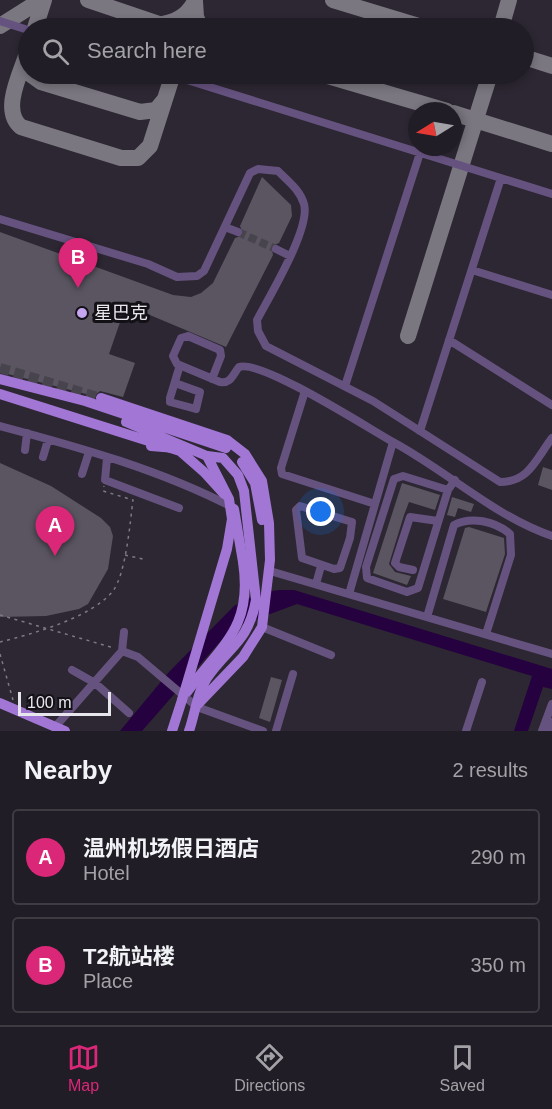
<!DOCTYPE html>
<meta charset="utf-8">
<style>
body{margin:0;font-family:Arial,"Noto Sans SC",sans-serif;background:#2d2a32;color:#f1f3f6}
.compass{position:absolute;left:408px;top:102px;width:54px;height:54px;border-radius:50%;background:#211d26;box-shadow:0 3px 9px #0003;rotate:259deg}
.scale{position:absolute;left:18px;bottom:15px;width:93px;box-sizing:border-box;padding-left:6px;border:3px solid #e8e6ed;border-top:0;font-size:16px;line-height:21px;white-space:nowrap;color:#e8e6ed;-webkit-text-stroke:4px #131116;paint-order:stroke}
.you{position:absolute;left:321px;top:512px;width:21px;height:21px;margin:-15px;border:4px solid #fff;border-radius:50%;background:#1a73e8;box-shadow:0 0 0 9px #1a73e833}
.badge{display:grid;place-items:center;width:39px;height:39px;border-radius:50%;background:#db2777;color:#fff;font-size:20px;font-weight:700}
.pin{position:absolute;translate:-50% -50px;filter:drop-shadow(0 2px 3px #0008)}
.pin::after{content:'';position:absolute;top:32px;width:21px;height:18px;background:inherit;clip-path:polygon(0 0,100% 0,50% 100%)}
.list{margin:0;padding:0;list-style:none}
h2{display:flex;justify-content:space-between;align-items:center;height:78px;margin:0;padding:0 24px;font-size:26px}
h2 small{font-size:20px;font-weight:400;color:#a2a2a7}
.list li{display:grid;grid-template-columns:39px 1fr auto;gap:18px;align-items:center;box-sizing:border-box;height:96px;margin:0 12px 12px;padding:0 12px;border:2px solid #3e3b43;border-radius:6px}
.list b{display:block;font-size:22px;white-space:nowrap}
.list p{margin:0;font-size:20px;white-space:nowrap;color:#a2a2a7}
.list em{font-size:20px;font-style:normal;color:#a2a2a7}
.icon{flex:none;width:33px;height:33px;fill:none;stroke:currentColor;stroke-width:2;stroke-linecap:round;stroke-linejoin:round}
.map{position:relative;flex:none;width:552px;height:731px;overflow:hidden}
.search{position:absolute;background:#211d26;box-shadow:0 3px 9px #0003;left:18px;right:18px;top:18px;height:66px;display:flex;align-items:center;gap:15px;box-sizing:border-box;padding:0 21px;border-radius:33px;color:#a2a2a7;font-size:22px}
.sheet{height:294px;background:#211d26}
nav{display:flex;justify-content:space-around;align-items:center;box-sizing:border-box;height:84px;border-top:2px solid #3e3b43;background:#211d26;font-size:16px;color:#a2a2a7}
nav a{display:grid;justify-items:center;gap:3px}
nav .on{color:#db2777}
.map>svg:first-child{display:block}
.water{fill:#250140}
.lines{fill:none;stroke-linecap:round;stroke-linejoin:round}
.taxiway{stroke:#7b7780;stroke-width:16}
.building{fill:#5a5561}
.minor-tunnel{stroke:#48444e;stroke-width:8;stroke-dasharray:8 4;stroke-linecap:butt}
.major-tunnel{stroke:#48444e;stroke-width:10;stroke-dasharray:10 5;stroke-linecap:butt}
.path{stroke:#7e7a83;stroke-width:1.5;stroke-dasharray:3 4.5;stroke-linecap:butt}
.minor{stroke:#66527f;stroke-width:8}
.major{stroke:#a276d5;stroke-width:10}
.major-bridge{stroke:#a276d5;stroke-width:10}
.poi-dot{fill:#c6a6f0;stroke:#131116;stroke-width:2}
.labels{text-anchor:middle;stroke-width:6;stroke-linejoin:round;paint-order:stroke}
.poi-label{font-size:18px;fill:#e8e6ed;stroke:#131116;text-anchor:start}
</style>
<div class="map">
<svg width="552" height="731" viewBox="0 0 552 731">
<rect width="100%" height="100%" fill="#2c2732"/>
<path class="water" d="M280,590H294L552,669V689L543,687L528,731H514L532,676L297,604L232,628L142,731H120L169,672L234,606L262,592Z"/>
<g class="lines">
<path class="taxiway" d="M88,0L171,28
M333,0L425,28
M195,1L196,17L201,28
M157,25C174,23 187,17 195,1
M0,26L41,0
M35,28L44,0
M501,28L509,0
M28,50C22,71 0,110 21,127L121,158H138L150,146L173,74
M524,57L552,66
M30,74L41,82L140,112L156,110L165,99
M321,74L447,111
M453,113L552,144
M408,336L490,74"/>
</g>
<path class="building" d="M262,177L291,205L292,216L279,243L271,246L273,255L226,347L126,305L109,354L135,363L123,397L100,391L94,396L0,372V232L173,295L191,297L201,293L213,283L235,238L244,235L240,226Z
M0,463L51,486L101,518L110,527L113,536L108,569L88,604L79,609L46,616L0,617Z
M543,467L552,470V490L538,485Z
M402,483L440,495L435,510L409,502L404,515L389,564L395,572L411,576L407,585L373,573Z
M452,497L474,504L471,512L458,508L455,517L447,515Z
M469,527L504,538L505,554L486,612L443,599L465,528Z
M271,677L282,680L270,722L259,718Z"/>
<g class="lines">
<path class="minor-tunnel" d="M238,232L276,249"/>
<path class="major-tunnel" d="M0,368L101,398"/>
<path class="path" d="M125,555L147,560
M0,615L114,648
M0,642C32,634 91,618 113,591C126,573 130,523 133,500L103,491L104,486
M0,654L13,700"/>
<path class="minor" d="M0,21L28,30
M168,74L552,194
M0,219L148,264L177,277L197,276L204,271L250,173L258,169L278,171C288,181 300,190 304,204C311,228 269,297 257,320L258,331L266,346L373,401L500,482C529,482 536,459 552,438
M225,227L238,232
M276,249L290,256
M472,270L552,295
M449,340L552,405
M212,379L221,356L220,350L188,336L181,338L173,356L177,364L220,382C231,384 233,374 239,367C261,359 368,428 393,442
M175,383L200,392L196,409L170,402V398L180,365
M345,386L420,153
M305,391L281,468L282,474L375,504
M0,426C79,447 161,470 234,508
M420,431L501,178
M25,450L27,433
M43,457L48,440
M107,458L105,480L179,508
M82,474L89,452
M448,490L418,588L407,592L367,578L366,567L394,479L403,476L448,490L455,480
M300,506L352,522L350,538L340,568L334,569L302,558L296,510Z
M413,570L399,567L395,563L410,517L438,521
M270,571L552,654
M316,584L321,566
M349,594L393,442C447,471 494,516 552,536
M427,617L454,525C471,516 495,521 510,534L511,555L486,634
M262,627L331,655
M124,632L122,651L138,657L197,707L263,731
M72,670L95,683L129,713
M55,727L122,651
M276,731L293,674
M466,731L482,682
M542,731L552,704
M549,731L552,722"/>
<path class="major" d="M0,379L85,401L226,448
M0,394L180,451L204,472L224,494
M101,398L227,440L245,454L262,481L269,523L270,560L262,627L243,657L198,704
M126,422L207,456
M242,462L255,483L262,520
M234,509L243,562
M0,703L65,731
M172,731L182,700
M189,731C195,714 197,693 207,678C229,646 248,643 256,600"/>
<path class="major-bridge" d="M151,446L188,449
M187,692C222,644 253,628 243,562
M182,700L227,549L232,519L229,499L207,456L223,458L238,475L244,491L256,600"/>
</g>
<circle class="poi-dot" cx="82" cy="313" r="6"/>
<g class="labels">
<g class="poi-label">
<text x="94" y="319">星巴克</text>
</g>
</g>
</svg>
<svg class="compass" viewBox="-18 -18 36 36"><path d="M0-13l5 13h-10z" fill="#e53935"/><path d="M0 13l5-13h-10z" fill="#a2a2a7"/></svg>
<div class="scale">100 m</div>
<div class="you"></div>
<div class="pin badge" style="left:55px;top:556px">A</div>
<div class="pin badge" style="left:78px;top:288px">B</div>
<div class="search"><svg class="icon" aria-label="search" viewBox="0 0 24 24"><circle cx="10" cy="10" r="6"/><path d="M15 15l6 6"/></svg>Search here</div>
</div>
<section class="sheet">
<h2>Nearby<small>2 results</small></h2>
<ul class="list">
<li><span class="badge">A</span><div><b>温州机场假日酒店</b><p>Hotel</p></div><em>290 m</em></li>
<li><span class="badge">B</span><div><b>T2航站楼</b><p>Place</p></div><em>350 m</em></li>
</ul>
</section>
<nav>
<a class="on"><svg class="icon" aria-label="map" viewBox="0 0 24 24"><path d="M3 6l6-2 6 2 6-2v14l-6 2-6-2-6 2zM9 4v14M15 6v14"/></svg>Map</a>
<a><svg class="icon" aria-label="directions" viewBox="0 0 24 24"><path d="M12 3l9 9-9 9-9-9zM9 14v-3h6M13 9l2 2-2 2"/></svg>Directions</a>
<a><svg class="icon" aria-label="saved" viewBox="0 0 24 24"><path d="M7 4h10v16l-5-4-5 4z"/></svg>Saved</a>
</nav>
